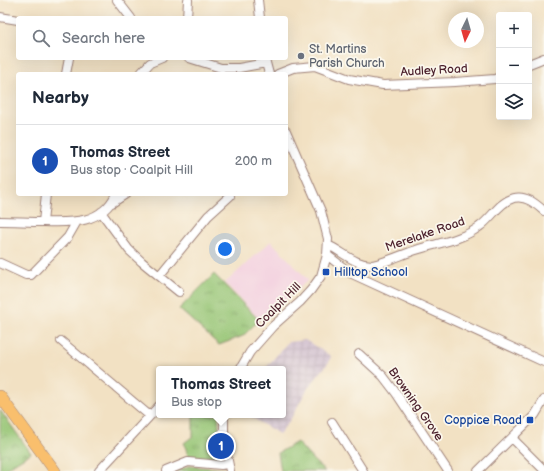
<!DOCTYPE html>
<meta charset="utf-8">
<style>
body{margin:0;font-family:"Balsamiq Sans",sans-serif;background:#f2f2f3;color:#1f2937}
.controls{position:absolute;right:12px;top:12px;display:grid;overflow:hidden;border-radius:4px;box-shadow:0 4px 16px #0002}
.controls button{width:36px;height:36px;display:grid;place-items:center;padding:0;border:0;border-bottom:1px solid #e0e1e3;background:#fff;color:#1f2937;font:20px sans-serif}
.compass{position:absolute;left:448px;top:12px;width:36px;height:36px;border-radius:50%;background:#fff;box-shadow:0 4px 16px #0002;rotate:185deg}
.you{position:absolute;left:225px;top:249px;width:14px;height:14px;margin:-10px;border:3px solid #fff;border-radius:50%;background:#1a73e8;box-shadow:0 0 0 6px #1a73e833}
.badge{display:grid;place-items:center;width:26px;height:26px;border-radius:50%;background:#b5179e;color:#fff;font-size:13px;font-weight:700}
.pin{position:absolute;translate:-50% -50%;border:2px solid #fff;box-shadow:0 1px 4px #0006}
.popup{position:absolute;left:156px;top:366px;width:130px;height:52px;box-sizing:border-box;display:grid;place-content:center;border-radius:4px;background:#fff;filter:drop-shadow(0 1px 3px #0005);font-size:13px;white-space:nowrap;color:#747a83}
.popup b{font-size:15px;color:#1f2937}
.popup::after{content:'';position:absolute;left:50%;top:100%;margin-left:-8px;border:8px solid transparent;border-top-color:#fff}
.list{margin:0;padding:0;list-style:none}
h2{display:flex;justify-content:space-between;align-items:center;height:52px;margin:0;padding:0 16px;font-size:17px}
h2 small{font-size:13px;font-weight:400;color:#747a83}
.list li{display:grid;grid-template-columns:26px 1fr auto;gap:12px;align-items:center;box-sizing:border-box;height:72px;padding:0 16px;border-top:1px solid #e0e1e3}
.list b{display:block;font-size:15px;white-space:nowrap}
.list p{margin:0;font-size:13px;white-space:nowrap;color:#747a83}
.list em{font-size:13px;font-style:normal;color:#747a83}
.icon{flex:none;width:22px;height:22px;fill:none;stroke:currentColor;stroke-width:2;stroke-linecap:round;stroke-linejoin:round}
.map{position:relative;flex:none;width:544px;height:471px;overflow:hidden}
.search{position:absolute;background:#fff;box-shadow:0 4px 16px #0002;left:16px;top:16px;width:272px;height:44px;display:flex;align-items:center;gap:10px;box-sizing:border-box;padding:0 14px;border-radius:4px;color:#747a83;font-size:15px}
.panel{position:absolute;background:#fff;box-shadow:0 4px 16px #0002;left:16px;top:72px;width:272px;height:124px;border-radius:4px}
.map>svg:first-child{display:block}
.built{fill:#f3cfdf}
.industrial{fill:url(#industrial-grid)}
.grass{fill:url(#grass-tufts);stroke:#707250}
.park{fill:url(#park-crowns);stroke:#707250}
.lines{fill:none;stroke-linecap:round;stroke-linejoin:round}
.minor-casing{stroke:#9e8077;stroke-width:10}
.highway-casing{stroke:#9e8077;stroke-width:12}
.minor{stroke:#fff;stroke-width:8}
.highway{stroke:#f9bf6d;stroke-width:11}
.worship-dot{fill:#6b7280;stroke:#fbf7ec;stroke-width:1.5}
.transit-dot{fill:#1a4fb4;stroke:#fbf7ec;stroke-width:1.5}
.labels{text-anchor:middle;stroke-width:3.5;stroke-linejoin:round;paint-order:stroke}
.worship-label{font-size:12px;fill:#5b616d;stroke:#fbf7ec;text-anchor:start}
.street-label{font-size:12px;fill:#4a1f2b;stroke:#fbf7ec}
.transit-label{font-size:12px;fill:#164399;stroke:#fbf7ec;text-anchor:start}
</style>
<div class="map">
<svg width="544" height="471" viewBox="0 0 544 471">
<defs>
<pattern id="industrial-grid" width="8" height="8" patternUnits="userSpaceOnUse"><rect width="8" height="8" fill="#cfbdce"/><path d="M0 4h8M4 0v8" fill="none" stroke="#b3a2b1"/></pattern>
<pattern id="grass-tufts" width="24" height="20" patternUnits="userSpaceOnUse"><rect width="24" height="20" fill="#96c574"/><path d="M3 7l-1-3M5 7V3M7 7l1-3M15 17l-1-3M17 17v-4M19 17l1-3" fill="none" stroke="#7c9f5f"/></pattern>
<pattern id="park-crowns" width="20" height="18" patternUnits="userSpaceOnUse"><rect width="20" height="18" fill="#96c574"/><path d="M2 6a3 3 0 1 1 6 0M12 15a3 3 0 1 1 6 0" fill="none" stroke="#7c9f5f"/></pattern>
</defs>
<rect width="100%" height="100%" fill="#fbf7ec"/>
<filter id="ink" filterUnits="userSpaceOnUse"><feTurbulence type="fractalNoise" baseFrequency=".025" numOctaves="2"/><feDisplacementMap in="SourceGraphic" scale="8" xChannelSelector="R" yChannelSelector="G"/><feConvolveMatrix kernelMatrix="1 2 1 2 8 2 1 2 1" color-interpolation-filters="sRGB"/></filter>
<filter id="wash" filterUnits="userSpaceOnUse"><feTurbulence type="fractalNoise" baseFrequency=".012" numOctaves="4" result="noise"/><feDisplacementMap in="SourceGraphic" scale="16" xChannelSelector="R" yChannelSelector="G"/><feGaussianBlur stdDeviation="0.9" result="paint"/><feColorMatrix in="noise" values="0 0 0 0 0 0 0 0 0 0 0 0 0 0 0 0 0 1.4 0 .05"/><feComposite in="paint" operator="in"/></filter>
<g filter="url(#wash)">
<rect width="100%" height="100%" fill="#f2e1c3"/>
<path class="built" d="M271,241L308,280L262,322L225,283Z"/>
<path class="industrial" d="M305,340L331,356L329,362L308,388L290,420L279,434L256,420L250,415H283V369H265L288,342Z"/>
<path class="grass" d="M214,274L259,320L243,336L219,345L179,309Z
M193,415H218L222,462L188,459L187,449L184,443L193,436Z
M297,442L314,461L325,471H281L278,453Z"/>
<path class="park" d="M0,410L31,453L2,471H0Z
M189,466L225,469V471H175Z"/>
</g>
<g filter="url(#ink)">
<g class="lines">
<g class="minor-casing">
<path id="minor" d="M117,0L131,18
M258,0L260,18
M0,17L18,20
M187,18L188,0
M189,58L221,68H239L266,63
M265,59L269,74
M529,64L544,58
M66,74L69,58
M140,74L150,63L162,58
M278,74L293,68L315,66L349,79L383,85L455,82L495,79L499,77
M112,203L126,194
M101,212L129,250L142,262L179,292
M0,221C14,221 29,222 43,222C72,223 102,224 116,194
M43,222L46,194
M328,245C343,252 355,265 372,265C381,264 406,253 416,250C437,243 460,241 479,227C491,219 499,202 514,198C526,195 536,204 544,211
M327,255L350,273L544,362
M0,263L26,275H31L68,237L76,223
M159,276L208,216L230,196
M61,341L150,416
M359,354L383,376L396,393L448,471
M240,369L250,352L273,326L300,302L311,290L321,276L327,255L328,239L321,211L286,131
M224,415V440L230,471
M332,422L363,471
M512,438L544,470
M99,471L159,406
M166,471L188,462L221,465L228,464
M478,471L535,415L544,400"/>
</g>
<g class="highway-casing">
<path id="highway" d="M0,396L55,471"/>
</g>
<use href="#minor" class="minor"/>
<use href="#highway" class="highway"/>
</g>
</g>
<circle class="worship-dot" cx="301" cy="56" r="4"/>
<g class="transit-dot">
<rect x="322" y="268" width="8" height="8" rx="2"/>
<rect x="526" y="416" width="8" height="8" rx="2"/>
</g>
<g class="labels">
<g class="worship-label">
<text x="309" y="53">St. Martins<tspan x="309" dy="14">Parish Church</tspan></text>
</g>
<g class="street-label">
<text transform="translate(434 70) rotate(-3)" y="4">Audley Road</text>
<text transform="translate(425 234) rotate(-19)" y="4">Merelake Road</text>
<text transform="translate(278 305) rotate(-45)" y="4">Coalpit Hill</text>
<text transform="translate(416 404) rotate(55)" y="4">Browning Grove</text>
</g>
<g class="transit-label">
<text x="334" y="276">Hilltop School</text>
<text x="522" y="424" text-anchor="end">Coppice Road</text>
</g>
</g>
</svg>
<div class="controls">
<button>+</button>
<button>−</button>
<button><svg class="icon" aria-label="layers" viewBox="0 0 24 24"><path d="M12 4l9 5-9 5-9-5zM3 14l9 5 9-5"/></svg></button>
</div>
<svg class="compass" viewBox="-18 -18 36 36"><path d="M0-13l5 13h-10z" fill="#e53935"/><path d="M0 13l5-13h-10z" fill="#747a83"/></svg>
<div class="you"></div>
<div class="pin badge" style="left:221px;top:446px;background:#1a4fb4">1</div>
<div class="popup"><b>Thomas Street</b>Bus stop</div>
<div class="search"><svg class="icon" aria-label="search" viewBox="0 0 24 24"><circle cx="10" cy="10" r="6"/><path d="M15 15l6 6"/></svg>Search here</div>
<section class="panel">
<h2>Nearby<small></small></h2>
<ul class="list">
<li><span class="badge" style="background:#1a4fb4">1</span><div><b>Thomas Street</b><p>Bus stop · Coalpit Hill</p></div><em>200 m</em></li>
</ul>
</section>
</div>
